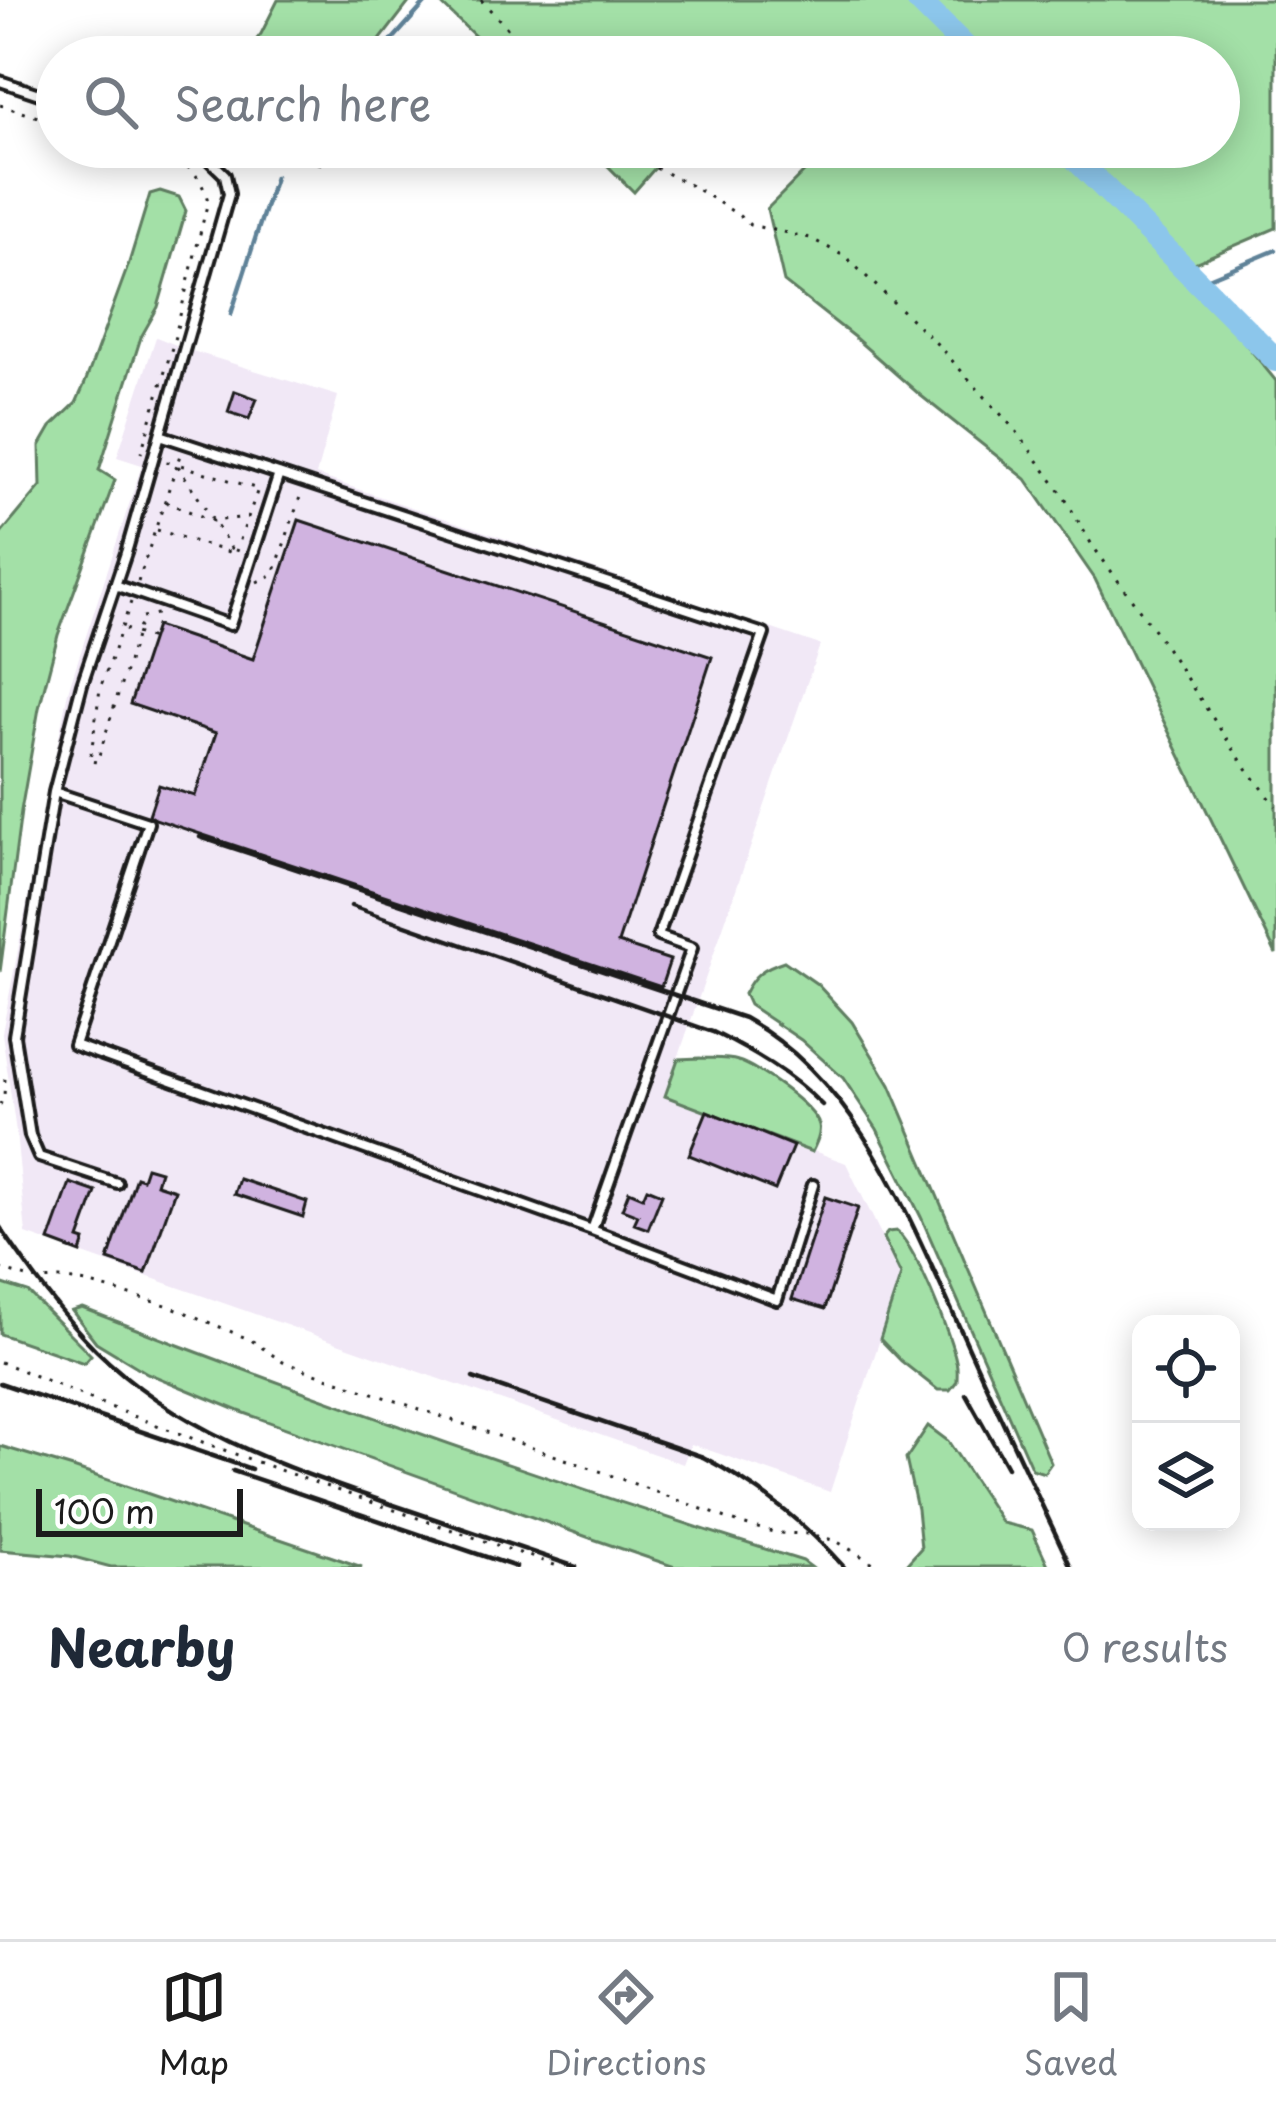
<!DOCTYPE html>
<style>
body{margin:0;font-family:"Playpen Sans",sans-serif;background:#f6f6f7;color:#1f2937}
.controls{position:absolute;right:36px;bottom:36px;display:grid;overflow:hidden;border-radius:24px;box-shadow:0 6px 30px #0003}
.controls button{width:108px;height:108px;display:grid;place-items:center;padding:0;border:0;border-bottom:3px solid #e0e1e3;background:#fff;color:#1f2937;font:60px sans-serif}
.scale{position:absolute;left:36px;bottom:30px;width:207px;box-sizing:border-box;padding-left:12px;border:6px solid #1c1c1c;border-top:0;font-size:33px;line-height:42px;white-space:nowrap;color:#1c1c1c;-webkit-text-stroke:9px #fff;paint-order:stroke}
.list{margin:0;padding:0;list-style:none}
h2{display:flex;justify-content:space-between;align-items:center;height:156px;margin:0;padding:0 48px;font-size:51px}
h2 small{font-size:39px;font-weight:400;color:#747a83}
.icon{flex:none;width:66px;height:66px;fill:none;stroke:currentColor;stroke-width:2;stroke-linecap:round;stroke-linejoin:round}
.map{position:relative;flex:none;width:1276px;height:1567px;overflow:hidden}
.search{position:absolute;background:#fff;box-shadow:0 6px 30px #0003;left:36px;right:36px;top:36px;height:132px;display:flex;align-items:center;gap:30px;box-sizing:border-box;padding:0 42px;border-radius:66px;color:#747a83;font-size:45px}
.sheet{height:372px;background:#fff}
nav{display:flex;justify-content:space-around;align-items:center;box-sizing:border-box;height:168px;border-top:3px solid #e0e1e3;background:#fff;font-size:33px;color:#747a83}
nav a{display:grid;justify-items:center;gap:6px}
nav .on{color:#1c1c1c}
.map>svg:first-child{display:block}
.built{fill:#f1e8f6}
.green{fill:#a3e0a7;stroke:#607e62;stroke-width:3}
.lines{fill:none;stroke-linecap:round;stroke-linejoin:round}
.stream{stroke:#5f8298;stroke-width:4.5}
.river{stroke:#8cc6eb;stroke-width:24}
.building{fill:#d0b3e0;stroke:#1c1c1c;stroke-width:3}
.lane-casing{stroke:#1c1c1c;stroke-width:16}
.path{stroke:#1c1c1c;stroke-width:3;stroke-dasharray:3 9;stroke-linecap:butt}
.lane{stroke:#fff;stroke-width:8}
.rail{stroke:#1c1c1c;stroke-width:4.5}
</style>
<div class="map">
<svg width="1276" height="1567" viewBox="0 0 1276 1567">
<rect width="100%" height="100%" fill="#fff"/>
<filter id="ink" filterUnits="userSpaceOnUse"><feTurbulence type="fractalNoise" baseFrequency=".00833" numOctaves="2"/><feDisplacementMap in="SourceGraphic" scale="24" xChannelSelector="R" yChannelSelector="G"/><feConvolveMatrix kernelMatrix="1 2 1 2 8 2 1 2 1" color-interpolation-filters="sRGB"/></filter>
<g filter="url(#ink)">
<path class="built" d="M156,337L186,349L338,396L316,475L820,645L665,1096L846,1163L901,1275L830,1492L691,1444L683,1464L26,1234L16,1132L2,1033L68,691L142,465L117,457Z"/>
<path class="green" d="M278,0H411L367,57H243L261,34Z
M437,0H1276V228L1178,270L1218,310L1276,381V954L1095,579L1026,479L920,395L854,337L784,282L767,209L829,147H1219V57H754L747,50L740,57H497Z
M589,147H667L662,160L634,192Z
M160,191L179,197L186,211L158,307L141,337L99,470L115,480L58,635L39,708L21,811L0,972V535L41,486L40,446L51,427L76,403L85,383L128,266L150,194Z
M784,961L817,984L852,1022L890,1085L1051,1463L1044,1473L1032,1469L921,1217L877,1129L843,1078L801,1040L749,1005L744,994C754,974 763,968 784,961Z
M700,1058C712,1059 726,1057 738,1061C756,1066 814,1106 819,1125C821,1134 816,1144 812,1152L665,1096L678,1059Z
M896,1231C914,1243 952,1338 956,1361C958,1368 957,1374 957,1381L950,1390H938L901,1361L880,1339L901,1275L883,1238L888,1232Z
M0,1283L28,1292L91,1355L84,1363L0,1334Z
M82,1308C320,1401 560,1485 803,1561L811,1567H675L590,1538L239,1411L147,1373L96,1342L72,1311Z
M928,1426L948,1441L1002,1523L1032,1530L1049,1567H904L921,1548L917,1509L906,1459Z
M0,1446L73,1468L362,1567H111L70,1556L0,1550Z"/>
<g class="lines">
<path class="stream" d="M377,57L428,0
M1199,282L1276,250
M231,314L275,177"/>
<path class="river" d="M918,0L975,57
M1064,147L1276,360"/>
</g>
<path class="building" d="M235,391L257,399L249,419L228,412Z
M299,520L712,657L618,943L670,960L661,987L155,819L149,815L159,785L195,796L216,733L130,704L156,626L253,659Z
M707,1111L793,1146L775,1190L689,1155Z
M146,1167L160,1171L156,1184L175,1190L146,1273L108,1260L136,1177L142,1179Z
M239,1179L307,1202L303,1217L234,1194Z
M70,1183L96,1192L79,1239L85,1241L81,1253L49,1241Z
M647,1188L662,1194L648,1229L634,1224L638,1215L622,1209L629,1191L643,1197Z
M825,1197L858,1208L825,1309L792,1299Z"/>
<g class="lines">
<g class="lane-casing">
<path id="lane" d="M0,81L57,100
M196,147L225,175L229,194L126,553L82,684L54,792L148,823L74,1045L592,1230L777,1300L813,1185
M160,435L764,634L658,936L692,948L592,1230
M115,585L230,625L279,474
M54,792L14,1036L30,1136L39,1157L117,1183"/>
</g>
<path class="path" d="M481,0L534,57
M0,105L57,123
M131,147C171,160 195,156 208,201L173,344L141,453
M627,147L644,162L692,186L737,214L750,225L810,238L846,257L936,343L1017,432L1063,495L1092,545L1155,631L1242,762L1276,806
M224,161C262,148 285,155 322,164
M178,466L234,553
M166,502L213,521L248,517
M157,530L235,554L258,489L177,464L181,452
M138,582L177,464L161,461
M257,582L274,574L301,494
M131,602L100,689L90,761L97,762L142,617L161,613
M125,629L152,639
M0,1105L4,1096L5,1078
M0,1269L37,1280L60,1279L87,1283L170,1306L251,1340L283,1362L594,1469L745,1525L778,1533L810,1534L836,1541L880,1567
M0,1362C46,1379 90,1400 136,1417C276,1471 419,1518 560,1567"/>
<use href="#lane" class="lane"/>
<path class="rail" d="M200,837L744,1018C859,1080 911,1223 963,1335C998,1413 1035,1490 1071,1567
M351,906L713,1032C753,1052 790,1073 822,1105
M0,1227C29,1269 59,1313 96,1350C176,1429 280,1466 385,1502C449,1524 512,1545 576,1567
M473,1378L703,1457C756,1485 804,1522 844,1567
M0,1383L251,1469
M966,1394L1007,1467
M233,1471L516,1567"/>
</g>
</g>
</svg>
<div class="controls">
<button><svg class="icon" aria-label="locate" viewBox="0 0 24 24"><circle cx="12" cy="12" r="6"/><path d="M12 2v4M12 18v4M2 12h4M18 12h4"/></svg></button>
<button><svg class="icon" aria-label="layers" viewBox="0 0 24 24"><path d="M12 4l9 5-9 5-9-5zM3 14l9 5 9-5"/></svg></button>
</div>
<div class="scale">100 m</div>
<div class="search"><svg class="icon" aria-label="search" viewBox="0 0 24 24"><circle cx="10" cy="10" r="6"/><path d="M15 15l6 6"/></svg>Search here</div>
</div>
<section class="sheet">
<h2>Nearby<small>0 results</small></h2>
<ul class="list">
</ul>
</section>
<nav>
<a class="on"><svg class="icon" aria-label="map" viewBox="0 0 24 24"><path d="M3 6l6-2 6 2 6-2v14l-6 2-6-2-6 2zM9 4v14M15 6v14"/></svg>Map</a>
<a><svg class="icon" aria-label="directions" viewBox="0 0 24 24"><path d="M12 3l9 9-9 9-9-9zM9 14v-3h6M13 9l2 2-2 2"/></svg>Directions</a>
<a><svg class="icon" aria-label="saved" viewBox="0 0 24 24"><path d="M7 4h10v16l-5-4-5 4z"/></svg>Saved</a>
</nav>
